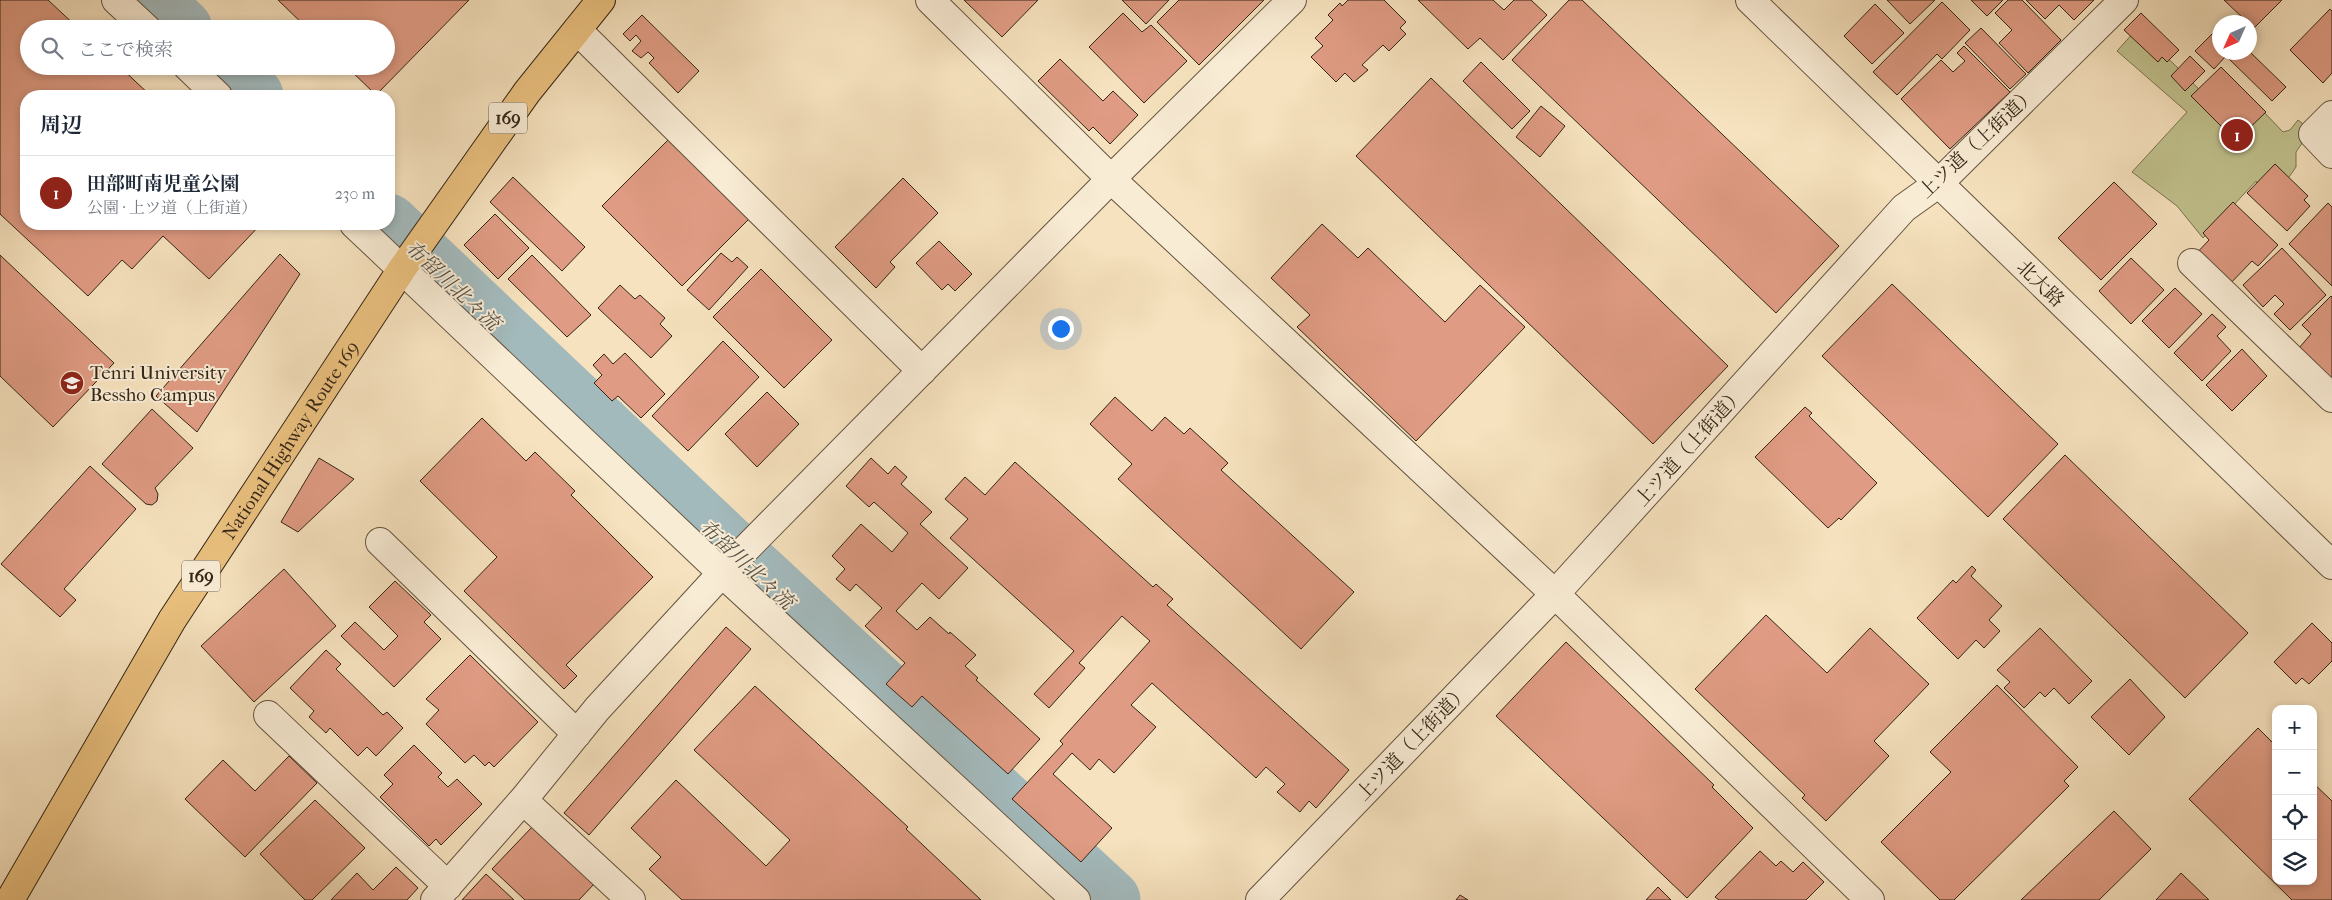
<!DOCTYPE html>
<html lang="ja">
<meta charset="utf-8">
<style>
body{margin:0;font-family:"IM FELL French Canon","Noto Serif JP",serif;background:#f2f2f3;color:#1f2937}
.controls{position:absolute;right:15px;bottom:15px;display:grid;overflow:hidden;border-radius:10px;box-shadow:0 2px 8px #0003}
.controls button{width:45px;height:45px;display:grid;place-items:center;padding:0;border:0;border-bottom:1px solid #e0e1e3;background:#fff;color:#1f2937;font:25px sans-serif}
.compass{position:absolute;left:2212px;top:15px;width:45px;height:45px;border-radius:50%;background:#fff;box-shadow:0 2px 8px #0003;rotate:225deg}
.you{position:absolute;left:1060px;top:328px;width:18px;height:18px;margin:-12px;border:4px solid #fff;border-radius:50%;background:#1a73e8;box-shadow:0 0 0 8px #1a73e833}
.badge{display:grid;place-items:center;width:32px;height:32px;border-radius:50%;background:#8f2418;color:#fff;font-size:16px;font-weight:700}
.pin{position:absolute;translate:-50% -50%;border:2px solid #fff;box-shadow:0 1px 5px #0006}
.list{margin:0;padding:0;list-style:none}
h2{display:flex;justify-content:space-between;align-items:center;height:65px;margin:0;padding:0 20px;font-size:21px}
h2 small{font-size:16px;font-weight:400;color:#747a83}
.list li{display:grid;grid-template-columns:32px 1fr auto;gap:15px;align-items:center;box-sizing:border-box;height:75px;padding:0 20px;border-top:1px solid #e0e1e3}
.list b{display:block;font-size:19px;white-space:nowrap}
.list p{margin:0;font-size:16px;white-space:nowrap;color:#747a83}
.list em{font-size:16px;font-style:normal;color:#747a83}
.icon{flex:none;width:28px;height:28px;fill:none;stroke:currentColor;stroke-width:2;stroke-linecap:round;stroke-linejoin:round}
.map{position:relative;flex:none;width:2332px;height:900px;overflow:hidden}
.search{position:absolute;background:#fff;box-shadow:0 2px 8px #0003;left:20px;top:20px;width:375px;height:55px;display:flex;align-items:center;gap:12px;box-sizing:border-box;padding:0 18px;border-radius:28px;color:#747a83;font-size:19px}
.panel{position:absolute;background:#fff;box-shadow:0 2px 8px #0003;left:20px;top:90px;width:375px;height:140px;border-radius:20px}
.map>svg:first-child{display:block}
.green{fill:#c1c28e;stroke:#7a7452}
.lines{fill:none;stroke-linecap:round;stroke-linejoin:round}
.river{stroke:#a3babd;stroke-width:61}
.building{fill:#df9b83;stroke:#332516}
.minor-casing{stroke:#645440;stroke-width:30}
.tertiary-casing{stroke:#645440;stroke-width:30}
.trunk-casing{stroke:#332516;stroke-width:30}
.minor{stroke:#f9ecd5;stroke-width:28}
.tertiary{stroke:#f9ecd5;stroke-width:28}
.trunk{stroke:#ebc17f;stroke-width:28}
.labels{text-anchor:middle;stroke-width:4;stroke-linejoin:round;paint-order:stroke}
.shield{fill:#f9ecd5;stroke:#6e614f;stroke-width:1}
.shield-label{font-size:18px;font-weight:bold;fill:#332516}
.street-label{font-size:19px;fill:#332516;stroke:#f9ecd5}
.poi-label{font-size:19px;fill:#332516;stroke:#f9ecd5;text-anchor:start}
.water-label{font-size:20px;font-style:italic;fill:#555248;stroke:#f9ecd5}
</style>
<div class="map">
<svg width="2332" height="900" viewBox="0 0 2332 900">
<rect width="100%" height="100%" fill="#f6e2be"/>
<filter id="stains"><feTurbulence type="fractalNoise" baseFrequency=".004" numOctaves="4"/><feColorMatrix values="0 0 0 0 .2 0 0 0 0 .09 0 0 0 0 .02 0 0 0 .5 -.17"/></filter>
<radialGradient id="worn" r=".72"><stop offset=".6" stop-color="#630" stop-opacity="0"/><stop offset="1" stop-color="#630" stop-opacity=".3"/></radialGradient>
<path class="green" d="M2134,32C2165,52 2188,78 2213,104L2261,109L2283,132L2290,130L2298,120L2311,130L2296,152V167L2284,184L2260,190L2256,181L2203,238L2177,206L2132,172L2187,112L2117,51Z"/>
<g class="lines">
<path class="river" d="M152,0L182,29
M222,66L253,96
M388,224L746,563L1110,900"/>
</g>
<path class="building" d="M0,0H48L79,29H29V66H119L151,96H26V224H261L209,279L163,236L132,269L122,260L88,296L0,214Z
M278,0H469L376,95L346,66H386V29H308Z
M964,0H1038L1002,37Z
M1122,0H1169L1146,24Z
M1179,0H1264L1199,65L1157,22Z
M1348,0H1384L1406,22L1400,28L1406,34L1389,51L1383,45L1362,65L1368,70L1354,82L1345,73L1336,82L1311,57L1323,46L1315,38L1333,20L1328,15L1340,3L1342,6Z
M1418,0H1493L1504,10L1514,0H1531L1547,15L1503,60L1480,38L1468,49Z
M1569,0H1582L1839,246L1776,313L1512,60Z
M1887,0H1935L1910,24Z
M1971,0H2003L1987,16Z
M2008,0H2022L2061,40L2028,73L1999,43L2012,30L1995,13Z
M2026,0H2094L2074,20L2059,5L2045,19Z
M2224,0H2282L2253,29L2250,22H2247Z
M1942,2L1970,30L1942,59L1937,54L1897,95L1873,72Z
M1875,4L1904,33L1872,64L1844,36Z
M2330,9L2332,11V73L2323,83L2290,50Z
M1123,13L1142,32L1151,25L1187,61L1144,103L1089,47Z
M2141,13L2179,50L2167,62L2162,57L2158,62L2124,30Z
M642,15L699,71L678,93L649,63L654,58L648,52L641,58L632,51L641,41L636,35L630,41L623,34Z
M2220,26V52H2250L2286,87L2272,101L2226,56L2214,69L2195,51Z
M1981,28L2026,74L2010,89L1965,43Z
M1964,46L2010,92L1950,149L1901,99L1941,60L1953,72L1965,61L1957,53Z
M2190,56L2205,71L2185,91L2171,76Z
M1060,59L1103,101L1113,91L1138,115L1110,144L1093,127L1089,131L1038,81Z
M1481,62L1530,111L1512,129L1463,81Z
M2221,67L2266,112L2236,141L2191,96Z
M1431,78L1728,366L1653,444L1356,156Z
M1541,106L1565,126L1540,157L1516,137Z
M670,138L750,218L682,286L602,206Z
M2275,164L2308,196L2304,200L2310,206L2287,231L2247,193Z
M513,177L585,247L562,271L490,202Z
M903,178L938,213L890,262L895,267L876,288L835,247Z
M2114,182L2157,224L2101,280L2058,238Z
M2233,202L2278,245L2258,266L2252,261L2226,288L2193,257L2209,240L2203,233Z
M2328,203L2332,207V286L2289,244Z
M495,214L529,248L498,279L464,245Z
M1322,224L1358,258L1368,248L1445,322L1480,285L1525,327L1416,441L1297,327L1310,315L1271,278Z
M939,241L972,274L955,291L948,284L942,290L916,263Z
M2282,248L2326,295L2290,330L2274,314L2284,304L2275,295L2263,307L2243,285Z
M721,253L732,262L737,257L748,267L709,310L687,290Z
M280,254L300,274L197,432L156,396Z
M0,255L114,363L53,427L0,376Z
M532,255L591,315L567,337L508,279Z
M2131,258L2164,290L2131,324L2099,291Z
M761,269L832,340L784,388L713,317Z
M1892,284L2058,444L1988,517L1822,356Z
M620,285L635,299L640,295L665,318L660,324L672,336L651,358L598,308Z
M2175,288L2202,314L2169,348L2142,321Z
M2331,296L2332,297V380L2299,348L2311,334L2302,325Z
M2212,314L2226,327L2217,336L2231,351L2202,381L2174,353Z
M723,341L759,377L688,451L652,416Z
M2242,349L2267,376L2232,411L2206,385Z
M625,353L665,394L641,418L618,396L612,401L594,383L602,375L593,365L604,354L613,364Z
M767,392L799,424L757,467L725,434Z
M1115,397L1152,431L1165,417L1184,434L1190,428L1228,463L1221,470L1354,592L1301,649L1118,479L1132,464L1090,424Z
M1805,407L1812,413L1809,416L1877,483L1841,520L1839,518L1828,528L1755,457Z
M152,409L193,448L155,488L158,494L157,501L152,505L146,504L102,464Z
M482,418L526,461L535,452L575,491L571,495L653,577L566,665L577,676L564,689L464,591L497,557L420,481Z
M2065,455L2248,633L2185,698L2003,519Z
M319,458L354,479L298,532L281,522Z
M871,458L888,474L895,466L907,477L901,484L932,512L920,524L968,568L939,599L922,583L896,611L917,630L930,617L949,634L950,632L976,655L965,666L978,678L976,680L1040,739L1008,774L922,696L912,707L886,684L905,663L865,626L882,608L856,584L850,591L836,579L845,569L832,556L861,524L892,552L908,533L874,502L869,507L846,486Z
M1015,462L1153,587L1156,584L1173,599L1167,605L1349,770L1316,808L1309,801L1300,812L1277,792L1285,784L1266,767L1256,778L1152,683L1131,705L1156,727L1114,773L1099,759L1090,770L1072,753L1053,774L1112,828L1081,862L1012,799L1063,744L1060,741L1150,641L1122,616L1079,663L1085,668L1049,708L1034,694L1074,651L950,538L968,519L945,499L965,477L985,495Z
M90,466L136,509L64,589L76,600L60,617L1,564Z
M1972,566L1976,570L1971,576L2002,606L1989,620L2000,631L1984,648L1976,640L1958,659L1917,618L1953,580L1956,583Z
M284,569L336,626L254,702L201,646Z
M395,581L431,615L424,622L441,639L394,687L341,636L355,622L384,650L398,636L369,607Z
M1766,615L1827,673L1870,628L1929,684L1874,741L1889,756L1826,821L1802,798L1805,795L1695,689Z
M2312,623L2332,643V661L2309,684L2302,678L2296,684L2274,662Z
M726,627L751,649L589,835L564,813Z
M2040,628L2092,681L2069,704L2054,688L2045,697L2040,692L2024,708L2004,688L2010,682L1997,670Z
M1566,642L1714,785L1712,787L1753,828L1687,898L1496,716Z
M326,650L341,664L336,669L383,715L387,712L403,728L376,756L367,747L358,756L330,728L326,733L309,717L314,711L290,688Z
M470,655L538,722L494,767L489,762L485,766L474,755L465,763L426,724L439,710L426,699Z
M2130,679L2165,717L2129,755L2091,717Z
M1997,685L2078,767L2064,781L2069,786L1954,900H1940L1881,842L1951,772L1930,752Z
M755,686L908,827L906,829L981,900H682L649,869L661,857L631,828L676,780L766,866L790,840L694,750Z
M2258,728L2276,746V881H2313V783L2332,801V900H2292L2189,799Z
M414,745L442,773L438,777L448,787L457,779L482,804L441,845L436,839L429,846L380,797L393,784L384,775Z
M289,756L317,783L245,857L185,799L223,760L255,791Z
M315,800L365,848L312,900H305L260,854Z
M2114,811L2151,849L2099,900H2021Z
M533,826L594,884L579,900H525L492,869Z
M1760,851L1776,866L1781,861L1793,872L1803,862L1824,882L1806,900H1719L1715,897Z
M396,867L418,888L407,900H331L357,873L373,890Z
M2181,873L2209,900H2156Z
M486,874L514,900H462Z
M1658,887L1671,900H1646Z
M1460,895L1468,900H1456Z"/>
<g class="lines">
<g class="minor-casing">
<path id="minor" d="M116,0L147,29
M930,0L1111,179L1555,594L1870,900
M577,30L922,371
M187,66L218,96
M2332,115L2313,134L2332,154
M354,224L722,573L1076,900
M2192,263L2332,398
M380,542L577,734
M268,715L448,886
M435,900L523,800
M631,900L523,800L597,709L722,573L1111,179L1292,0
M1260,900L1555,594L1904,208L1939,183L2124,0"/>
</g>
<g class="tertiary-casing">
<path id="tertiary" d="M1750,0L2332,565"/>
</g>
<g class="trunk-casing">
<g id="trunk">
<path id="s1" d="M10,900L172,620L402,269L527,92L601,0"/>
</g>
</g>
<use href="#minor" class="minor"/>
<use href="#tertiary" class="tertiary"/>
<use href="#trunk" class="trunk"/>
</g>
<defs>
<g id="university-disc" transform="scale(1.25)"><circle r="9.5" fill="#8f2418" stroke="#f9ecd5"/><path d="M0-5L7-2L0 1L-7-2ZM-4 1L0 2.5L4 1V4Q0 6-4 4Z" fill="#fff"/></g>
</defs>
<g fill-rule="evenodd">
<use href="#university-disc" x="72" y="383"/>
</g>
<g class="labels">
<g class="shield">
<rect x="489" y="102.5" width="38" height="31" rx="4"/>
<rect x="182" y="560.5" width="38" height="31" rx="4"/>
</g>
<g class="shield-label">
<text x="508" y="124">169</text>
<text x="201" y="582">169</text>
</g>
<g class="street-label">
<text transform="translate(1977 142) rotate(-43)" y="7">上ツ道（上街道）</text>
<text transform="translate(2041 283) rotate(44)" y="7">北大路</text>
<text dy="7" stroke="none"><textPath href="#s1" startOffset="539">National Highway Route 169</textPath></text>
<text transform="translate(1689 446) rotate(-48)" y="7">上ツ道（上街道）</text>
<text transform="translate(1412 742) rotate(-46)" y="7">上ツ道（上街道）</text>
</g>
<g class="poi-label">
<text x="90" y="379">Tenri University<tspan x="90" dy="22">Bessho Campus</tspan></text>
</g>
<g class="water-label">
<text transform="translate(453 285) rotate(43)" y="7">布留川北々流</text>
<text transform="translate(747 564) rotate(43)" y="7">布留川北々流</text>
</g>
</g>
<rect width="100%" height="100%" filter="url(#stains)"/>
<rect width="100%" height="100%" fill="url(#worn)"/>
</svg>
<div class="controls">
<button>+</button>
<button>−</button>
<button><svg class="icon" aria-label="locate" viewBox="0 0 24 24"><circle cx="12" cy="12" r="6"/><path d="M12 2v4M12 18v4M2 12h4M18 12h4"/></svg></button>
<button><svg class="icon" aria-label="layers" viewBox="0 0 24 24"><path d="M12 4l9 5-9 5-9-5zM3 14l9 5 9-5"/></svg></button>
</div>
<svg class="compass" viewBox="-18 -18 36 36"><path d="M0-13l5 13h-10z" fill="#e53935"/><path d="M0 13l5-13h-10z" fill="#747a83"/></svg>
<div class="you"></div>
<div class="pin badge" style="left:2237px;top:135px">1</div>
<div class="search"><svg class="icon" aria-label="search" viewBox="0 0 24 24"><circle cx="10" cy="10" r="6"/><path d="M15 15l6 6"/></svg>ここで検索</div>
<section class="panel">
<h2>周辺<small></small></h2>
<ul class="list">
<li><span class="badge">1</span><div><b>田部町南児童公園</b><p>公園 · 上ツ道（上街道）</p></div><em>230 m</em></li>
</ul>
</section>
</div>
